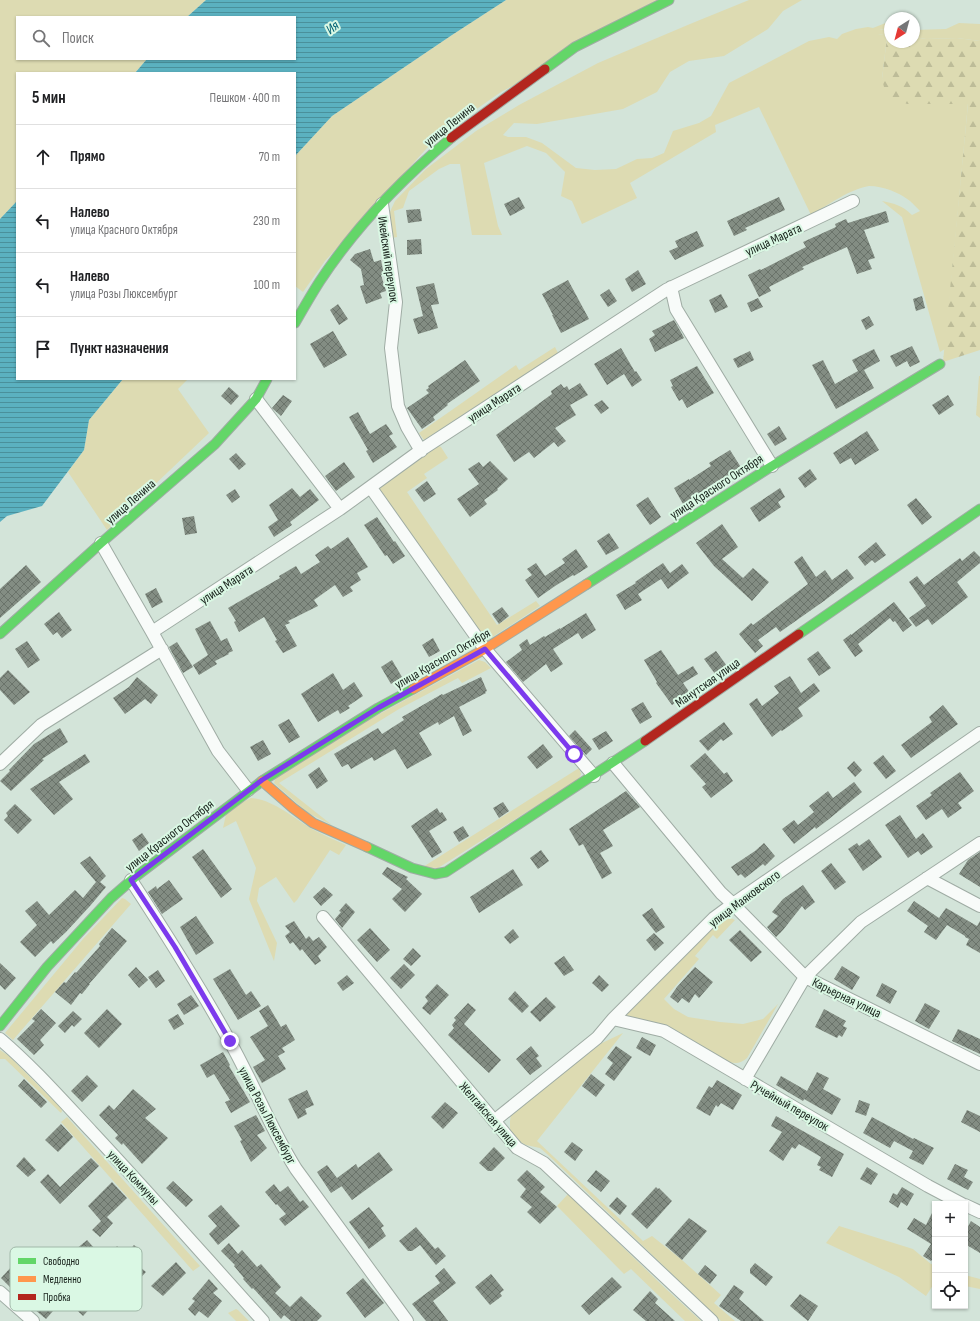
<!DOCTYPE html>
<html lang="ru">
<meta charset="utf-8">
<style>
body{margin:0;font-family:"Sofia Sans Condensed",sans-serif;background:#f2f2f2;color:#202124}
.controls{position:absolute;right:12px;bottom:12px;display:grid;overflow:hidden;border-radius:0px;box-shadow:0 1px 3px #0004}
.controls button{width:36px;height:36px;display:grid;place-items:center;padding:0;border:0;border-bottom:1px solid #e0e0e0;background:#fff;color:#202124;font:20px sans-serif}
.compass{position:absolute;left:884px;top:12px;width:36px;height:36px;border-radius:50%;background:#fff;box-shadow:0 1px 3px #0004;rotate:216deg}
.stop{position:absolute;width:12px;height:12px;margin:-9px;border:3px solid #7c3aed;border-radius:50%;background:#fff}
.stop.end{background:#7c3aed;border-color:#fff;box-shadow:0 1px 4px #0008}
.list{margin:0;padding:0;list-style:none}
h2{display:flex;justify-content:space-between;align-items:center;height:52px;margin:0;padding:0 16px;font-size:17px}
h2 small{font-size:13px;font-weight:400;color:#757577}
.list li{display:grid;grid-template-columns:26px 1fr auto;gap:12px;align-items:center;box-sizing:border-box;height:64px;padding:0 16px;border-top:1px solid #e0e0e0}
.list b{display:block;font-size:15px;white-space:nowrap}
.list p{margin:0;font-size:13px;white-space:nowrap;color:#757577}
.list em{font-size:13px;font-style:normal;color:#757577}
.icon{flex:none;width:22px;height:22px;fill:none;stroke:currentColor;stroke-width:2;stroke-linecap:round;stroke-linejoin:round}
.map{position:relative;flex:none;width:980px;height:1321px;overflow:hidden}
.search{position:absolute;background:#fff;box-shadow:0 1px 3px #0004;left:16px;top:16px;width:280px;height:44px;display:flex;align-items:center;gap:10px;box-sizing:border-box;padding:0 14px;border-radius:0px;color:#757577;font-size:15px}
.panel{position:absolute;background:#fff;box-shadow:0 1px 3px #0004;left:16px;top:72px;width:280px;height:308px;border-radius:0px}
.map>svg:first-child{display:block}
.green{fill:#dddbb2}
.forest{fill:url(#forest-firs)}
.water{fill:url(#water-rules)}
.building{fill:url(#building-cross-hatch)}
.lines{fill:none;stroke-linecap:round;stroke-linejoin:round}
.street-casing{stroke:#9faca4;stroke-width:14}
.fast-casing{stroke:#9faca4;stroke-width:11}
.slow-casing{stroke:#9faca4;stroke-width:11}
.jam-casing{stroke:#9faca4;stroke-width:11}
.street{stroke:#f8fbf9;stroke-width:12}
.fast{stroke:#63d668;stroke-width:9}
.slow{stroke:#ff974d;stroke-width:9}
.jam{stroke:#b3261e;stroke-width:9}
.route{stroke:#7c3aed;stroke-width:5}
.labels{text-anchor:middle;stroke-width:4;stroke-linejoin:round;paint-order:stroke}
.street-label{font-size:13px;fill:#18221b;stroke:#daf8e4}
.water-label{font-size:14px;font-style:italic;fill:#016073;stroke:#daf8e4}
.key{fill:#daf8e4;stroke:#a0b8a8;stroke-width:1}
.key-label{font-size:11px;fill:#18221b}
</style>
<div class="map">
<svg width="980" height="1321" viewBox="0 0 980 1321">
<defs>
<pattern id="forest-firs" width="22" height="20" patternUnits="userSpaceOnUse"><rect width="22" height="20" fill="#dddbb2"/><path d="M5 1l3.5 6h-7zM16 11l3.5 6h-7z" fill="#bdbc98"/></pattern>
<pattern id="water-rules" width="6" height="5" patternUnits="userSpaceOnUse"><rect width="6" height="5" fill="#5bb1c0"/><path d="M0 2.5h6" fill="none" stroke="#4a909b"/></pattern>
<pattern id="building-cross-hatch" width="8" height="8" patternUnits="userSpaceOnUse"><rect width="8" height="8" fill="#838d83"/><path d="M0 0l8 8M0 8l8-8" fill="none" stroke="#6a736a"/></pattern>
</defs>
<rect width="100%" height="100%" fill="#d3e4d9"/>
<path class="green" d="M0,0H206L187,17H17V59H147L135,73H17V201L0,219Z
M506,0H674L501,92L458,122L427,148L325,261L303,292L295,286V156L332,116L452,35Z
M749,0H802L783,11L768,29L724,56L689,61L670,72L657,92L623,109L537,124L514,123L503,135L508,137H526L542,143L576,168L595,170L616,169L637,159L652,158L664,153L673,131L699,123L711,116L729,83L809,41L829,37L837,39L842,34L856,29L868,27L873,28L888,22L890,23V31L880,29L878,34L884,35L887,37L882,79L907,104L968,103L945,349L940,352L902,217L882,201C895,204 902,205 912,215L920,211C910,200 905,196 890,190C884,188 876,186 869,186C850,189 828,205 811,215L759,107L715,125L716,132L630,183L637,198L582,224L572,201L561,196L565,172L546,153L527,146L484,163L498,226L502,235H472L460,164H450L439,169L409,191L403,208L394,211L397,237L392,238L389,214L395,201L426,169L476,131L519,105L598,63L690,24Z
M959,23L980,24V41L957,38L926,39L914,37V30L946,29Z
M555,347L558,353L424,440L419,433L516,365L519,370Z
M123,379H188L178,389L209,433L107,530L68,472L84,450L89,420Z
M437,445L441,447L448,458L424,474L427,478L407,492L497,625L536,601L540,606L488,640L483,638L380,493L379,488L381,485Z
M479,660L485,662L491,668L462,683L458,678L399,709L279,783L332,825L308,813L274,783L276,777L341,735Z
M579,768L581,774L579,779L438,868L423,867Z
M251,798C274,800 293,818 312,829C323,835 335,840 346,845L339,855L330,850L297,900L294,903L276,877L259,888L257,901L277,943L274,961L249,899L256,868L236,821L223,828L227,810Z
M122,898L125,899L131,904L13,1040L5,1033L83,939Z
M729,917L735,920L717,939L713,935L695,956L699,959L664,999L674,1009L688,1017L720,1022L743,1024L763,1019L778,1004L793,978L747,1058C741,1063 737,1064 729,1062L674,1029L626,1016L625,1014L718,923L723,919Z
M623,1033L537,1141L643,1241L652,1236L682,1260L721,1295L714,1303L735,1321H721L547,1154L540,1148L526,1145L520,1142L514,1136L510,1130V1121L511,1115L515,1110L602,1043Z
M0,1050L9,1056L61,1108L62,1111L61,1113L5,1059H0Z
M67,1117L200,1266L193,1271L61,1122Z
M568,1194L665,1288L701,1321H685L631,1269L624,1274L557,1206Z
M839,1226L913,1249L931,1264L935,1265V1282L926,1296L899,1277L826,1243Z
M965,1275L980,1279V1289L965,1286Z
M236,1309L238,1310L249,1321H236L228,1313Z"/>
<path class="forest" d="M879,29L890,31V42H914V37L926,39L957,38L980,41V350L943,362L968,104H907L886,95L882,79L887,37L884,35L877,34Z
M979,376H980V418L976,415Z"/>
<path class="water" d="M206,0H506L452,35L332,116L295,156V73H135L147,59H295V17H187Z
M17,201V379H123L89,420L84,450L42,506L7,516L0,522V219Z"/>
<path class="building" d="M519,197L525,208L510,216L504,204Z
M779,197L785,210L745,228L747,230L734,236L727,221Z
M420,209L422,221L408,223L406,210Z
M886,211L889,222L864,230L875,258L868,260L872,269L857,274L847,247L802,267L804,269L769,287L771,291L759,297L748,275L760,269L761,270L806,247L803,242L836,227L835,224L846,219L848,223Z
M697,231L704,246L675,260L669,251L678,247L675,241Z
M421,239L422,254L407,255V240Z
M370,249L374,262L381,260L384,275H381L386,291L380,293L382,298L366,304L360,286L364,285L361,269L350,260L355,254Z
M638,270L646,284L632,292L625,279Z
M568,280L589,319L561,333L552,315H553L542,294Z
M434,283L439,304L431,305L438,328L418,334L413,319L423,316L416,287Z
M609,289L617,301L608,307L600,295Z
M721,294L728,307L715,313L709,300Z
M922,296L925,308L916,311L913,299Z
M758,298L763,307L751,312L747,303Z
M338,304L348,319L339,325L330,310Z
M869,316L874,325L866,330L861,320Z
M674,320L682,334L684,338L655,352L649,339L655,335L652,331Z
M333,331L347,355L324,368L310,344Z
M912,346L920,362L910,367L907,361L896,367L890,356Z
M621,348L635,372L636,371L642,380L632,387L624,374L607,385L594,364Z
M874,349L880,361L864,370L874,388L836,409L812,365L823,360L835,384L858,371L852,360Z
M750,351L754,360L738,368L733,359Z
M465,360L480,381L447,404L448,405L433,417L435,420L422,429L407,408L429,393L426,390L429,388L428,386Z
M697,366L714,393L687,408L682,399L679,401L671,387L673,386L670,380Z
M580,383L588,395L570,405L576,415L555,428L566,441L558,447L554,442L534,458L529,452L514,462L496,435L552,394L551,391L561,384L564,388L567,386L569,390Z
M229,387L239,396L231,405L221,396Z
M283,395L292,401L281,416L272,408Z
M948,395L954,405L939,415L932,405Z
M602,400L609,408L601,414L594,405Z
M358,412L370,434L386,424L393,434L389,436L397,447L373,463L366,451L368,450L349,417Z
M779,426L787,439L775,446L767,434Z
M867,431L879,450L855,465L851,458L840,464L833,453Z
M730,450L742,469L720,482L719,480L683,504L674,488L689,479V480L711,466L709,463Z
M236,453L246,464L239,470L229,459Z
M490,461L508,479L497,489L498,490L484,500L487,504L470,517L457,499L479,484L468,469L479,462L483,467Z
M344,462L355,477L336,491L325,476Z
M810,469L817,479L805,488L798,478Z
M427,481L436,494L424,502L415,490Z
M292,488L300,497L310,489L319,500L290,522L292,525L274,537L268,527L278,520L269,505Z
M780,488L785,497L778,502L781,507L759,522L750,508Z
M235,489L240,497L232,503L226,495Z
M648,497L661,517L650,525L636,505Z
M916,498L932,517L922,525L907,505Z
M194,516L197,533L185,535L182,518Z
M377,517L394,542L395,541L405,556L393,564L387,555L385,556L364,525Z
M722,524L738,547L722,559L743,578L753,568L769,582L752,601L714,566L696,543Z
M609,533L619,548L606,555L597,541Z
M348,537L368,567L357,573L361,580L350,587L353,591L343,597L335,585L314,600L318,606L288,621L290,623L285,625L297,646L283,653L275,641L277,640L264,617L239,632L234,622L236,621L228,608L280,578L279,576L296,566L301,574L320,562L315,555L328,546L331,549Z
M876,542L886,555L875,563L872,560L865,566L858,557Z
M576,549L588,567L574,576L573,575L555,586L538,598L525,580L532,575L527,569L536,563L545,576L565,563L562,559Z
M974,551L980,557V563L957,582L968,597L932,625L928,619L916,627L909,618L926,606L909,582L917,576L924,585L960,558L962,561Z
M802,556L816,577L825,570L832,580L847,569L854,578L824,601L780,632L776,627L758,640L763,646L755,653L739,634L751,623L753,625L808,584L794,562Z
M663,563L670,573L682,564L689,573L668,589L661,579L638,594L642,600L625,610L616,595L636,583L635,582Z
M26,565L41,582L0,618V589Z
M156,588L163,602L152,608L145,594Z
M894,602L912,625L903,632L895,621L893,622L890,618L858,644L863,651L855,657L843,640L851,634V635Z
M502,607L509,616L499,624L492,614Z
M59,612L72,630L62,638L57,632L53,635L44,624Z
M586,613L596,630L582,639L578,633L553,649L563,664L551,672L546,664L523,682L506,662L522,650L519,645L527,639L530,645L544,636L545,637L560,628V629Z
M210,621L221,641L227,638L233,651L228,653L229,654L215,661L217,664L199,675L193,665L208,655L195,629Z
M433,638L440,651L429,657L422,645Z
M27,641L40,660L28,668L15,649Z
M177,642L193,667L183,673L169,647Z
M661,650L678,675L693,666L698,674L683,683L690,693L672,705L656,683L657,682L644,660Z
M716,651L727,666L715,674L704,659Z
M818,651L831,668L819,676L807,659Z
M392,660L402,677L391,684L381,667Z
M8,670L30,692L14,705L0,690V678Z
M333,673L343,690L354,682L363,696L348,706L350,708L340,714L338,710L318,722L301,694Z
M790,676L801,693L814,683L820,691L798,708L803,716L782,731L781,730L772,737L749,704L757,698L762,706L779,693L774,686Z
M137,677L158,695L151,704L145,699L125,714L113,698L129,687Z
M481,677L487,691L485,692L486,693L459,707L472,731L463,736L454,716L439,725L438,722L419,733L432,755L407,769L395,749L374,761L372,757L351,769L348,764L342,767L334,754L378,728L382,734L404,720L402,717L442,694L443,695Z
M643,702L652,717L640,724L631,709Z
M943,705L958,724L911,758L901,745L932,722L929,717Z
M289,719L300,737L289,743L278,725Z
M724,722L733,734L723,741L721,739L708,751L699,741Z
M60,728L68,742L42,759L44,760L11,791L0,781L10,771L9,770L34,744Z
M575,730L592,749L586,755L569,736Z
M606,731L613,741L599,750L592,739Z
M263,740L271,754L258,761L250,747Z
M543,744L553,757L537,769L527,757Z
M705,753L724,774L727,772L733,781L711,798L702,787L706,784L690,766Z
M85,754L90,762L59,782L73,799L54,815L30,789Z
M883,755L896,771L886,779L873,763Z
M854,761L862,770L855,777L847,768Z
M319,767L328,781L317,789L308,775Z
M960,772L974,791L958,803L962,808L948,818L942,809L926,820L916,806L932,795L930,793Z
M854,782L862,792L829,819L816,829L815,827L794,844L782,829L794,820L798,825L814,812L809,806L828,791L833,798Z
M626,791L640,807L603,830L613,846L600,853L612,873L602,879L583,844L579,846L569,829Z
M503,802L509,811L499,818L493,808Z
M15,804L32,820L18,834L4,820L8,816L6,813Z
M437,808L440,813L442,812L447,820L429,831L442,852L432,858L411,826Z
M900,815L916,839L923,833L933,847L921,855L918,851L908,858L885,825Z
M463,826L469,836L459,842L453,832Z
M142,833L149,843L139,851L132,840Z
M869,839L882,857L863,871L848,849L857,843L859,846Z
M764,843L775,856L765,866L763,864L745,878L741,874L738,876L731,867L755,851Z
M203,849L232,889L221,898L192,857Z
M541,850L549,861L538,869L530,858Z
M980,852V887L959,874L968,860Z
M90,856L106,876L100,882L106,887L90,906L66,932L53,944L51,941L35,957L20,942L37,925L25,911L37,901L49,915L75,890L83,898L96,882L80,863Z
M831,863L846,882L835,890L821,871Z
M387,867L408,877L406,879L422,894L405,912L392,899L402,889L382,874Z
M513,869L523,885L479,913L470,897Z
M169,880L183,899L162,914L148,892L156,886L157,889Z
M803,885L815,902L805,910L802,906L783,930L776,937L767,927L778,916L772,912L783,899Z
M324,887L333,895L321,906L313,897Z
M914,901L939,918L946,908L977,926L980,921V953L966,945L969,939L965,937V936L947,925L936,940L924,932L928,926L907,911Z
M346,903L355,912L342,928L335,919L341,912L339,911Z
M652,908L665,927L656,933L642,915Z
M196,916L214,943L196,955L180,927Z
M294,921L306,939L309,936L313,941L319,937L327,947L318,956L321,961L315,965L302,949L300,951L293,942L290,944L285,936L290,932L285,926Z
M112,928L127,941L89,984H90L82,994L80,993L71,1005L55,992L64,982L66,983L75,972L76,973L100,946L99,944Z
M370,928L390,950L377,962L357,940Z
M513,929L519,937L510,944L504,937Z
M740,930L762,952L751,962L729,940Z
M654,933L664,943L655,951L646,940Z
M413,948L421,956L411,966L403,959Z
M564,956L574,970L564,976L554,963Z
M0,963L16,978L5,990L0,985Z
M404,964L415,975L401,989L390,978Z
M842,966L860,977L852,990L834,979Z
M136,967L148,980L139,988L128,975Z
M695,967L713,982L699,998L695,994L689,1003L682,998L678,1003L670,997L677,987Z
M230,969L246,995L251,991L261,1006L238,1020L213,979Z
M158,970L165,981L156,988L148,977Z
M347,975L354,983L343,991L337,983Z
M599,975L609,985L602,992L592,983Z
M882,983L897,991L890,1004L876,996Z
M437,984L449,995L430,1015L422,1008L428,1001L425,997Z
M515,991L529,1006L522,1013L508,999Z
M191,995L199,1006L184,1015L177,1004Z
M546,997L556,1007L540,1022L530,1012Z
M468,1003L476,1010L464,1024L501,1060L489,1073L448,1035L454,1028L452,1025L456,1020L454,1018Z
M925,1003L940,1011L929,1029L915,1021Z
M268,1005L281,1027L286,1024L295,1040L282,1048L285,1052L278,1056L286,1069L262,1083L253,1067L265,1060L250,1037L268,1026L259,1011Z
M41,1009L56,1023L40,1040L44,1045L34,1055L17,1039L35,1021L32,1019Z
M107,1009L122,1024L99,1048L84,1033Z
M824,1009L846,1021L843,1026L847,1028L842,1037L839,1035L837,1038L815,1027Z
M73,1011L82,1019L74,1027L72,1025L65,1033L58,1026Z
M178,1014L184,1024L174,1030L168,1020Z
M958,1029L980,1039V1054L952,1041Z
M642,1037L656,1045L650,1056L636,1048Z
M531,1046L539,1056L536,1058L542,1066L530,1075L516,1059Z
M616,1046L632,1057L614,1081L605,1074L613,1063L607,1058Z
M223,1052L230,1065L229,1066L250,1102L231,1113L225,1102L230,1100L214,1074L207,1078L200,1065Z
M817,1072L829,1078L823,1089L841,1099L832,1115L804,1099L803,1101L776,1085L781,1076L807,1091Z
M591,1074L605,1085L596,1097L582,1086Z
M87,1075L98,1086L82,1102L71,1091Z
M24,1079L47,1102L41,1108L18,1086Z
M717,1080L742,1095L733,1110L721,1103L718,1107L716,1105L710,1116L696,1108L709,1086L712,1088Z
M133,1089L156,1109L145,1118L168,1138L142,1164L123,1143L122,1145L115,1138L118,1135L99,1115L109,1105L114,1110Z
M307,1090L314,1105L305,1109L307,1114L298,1119L288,1099Z
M859,1100L870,1104L866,1116L855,1112Z
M445,1102L458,1113L443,1129L431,1117Z
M967,1110L980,1116V1132L961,1122Z
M256,1115L265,1131L257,1135L267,1148L251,1162L240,1141L242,1140L234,1126Z
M776,1116L844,1154L832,1177L819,1170L821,1167L817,1165L821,1157L799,1144L795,1149L792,1147L783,1161L769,1151L782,1132L771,1126Z
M872,1117L913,1139L914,1138L934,1148L923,1165L909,1158L913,1151L894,1141L890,1148L863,1133Z
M61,1124L73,1137L58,1152L45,1140Z
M572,1142L583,1150L575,1161L564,1152Z
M494,1147L505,1158L492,1171H488L479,1163Z
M379,1152L393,1170L352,1200L340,1184L342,1186L331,1193L317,1172L327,1165L337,1178L356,1164L358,1168Z
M24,1157L36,1170L28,1177L16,1166Z
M91,1158L99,1166L60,1204L40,1182L48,1174L60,1187Z
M955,1164L968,1170L964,1177L973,1182L968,1190L947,1179Z
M867,1167L878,1174L871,1185L860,1179Z
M527,1170L545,1187L540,1192L557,1207L540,1224L527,1212L532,1207L520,1197L526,1189L517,1180Z
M596,1170L610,1181L601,1192L587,1181Z
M173,1181L193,1200L186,1207L166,1188Z
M112,1182L127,1198L107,1217L113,1223L100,1237L92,1230L101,1221L88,1206Z
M274,1184L280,1192L288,1186L300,1202L303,1200L309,1207L285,1226L279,1219L286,1214L277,1204L276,1205L265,1192Z
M656,1187L658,1189L659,1188L672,1201L647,1229L631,1214Z
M902,1187L914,1194L907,1206L901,1202L898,1208L889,1202L893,1193L897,1195Z
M617,1197L627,1206L620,1215L609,1206Z
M221,1205L240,1226L218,1245L209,1234L217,1226L208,1216Z
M369,1207L384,1226L381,1228L386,1236L369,1249L349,1222Z
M935,1207V1255L931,1261L923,1256L931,1244L907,1229L914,1218L926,1225Z
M689,1218L707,1231L682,1260L665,1245Z
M971,1221L980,1227V1253L965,1244V1232Z
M416,1227L435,1249L438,1247L446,1256L436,1265L420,1245L412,1251H408L399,1241Z
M87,1240L105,1260L117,1246L126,1254L134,1245L142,1251L133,1261L146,1272L132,1287L127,1283L123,1287L111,1276L86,1299L93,1305L83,1316L63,1297L77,1282L70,1275L80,1266L69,1255Z
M229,1243L238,1254L242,1250L257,1267L261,1264L281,1287L275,1293L290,1307L301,1296L322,1316L317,1321H291L284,1315L281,1319L253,1288L252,1289L243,1279L244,1278L234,1266L235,1265L221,1251Z
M176,1262L186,1273L163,1296L151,1286Z
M755,1263L773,1277L766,1286L750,1273V1269Z
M13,1265L27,1278L14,1291L1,1278Z
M705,1265L717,1275L710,1284L698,1274Z
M444,1268L456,1283L433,1301L448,1321H426L412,1304L440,1283L435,1276Z
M491,1274L504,1290L500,1293L502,1296L490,1305L475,1287Z
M612,1277L622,1287L589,1315L581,1306Z
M363,1278L384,1303L365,1318L346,1293Z
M209,1279L218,1289L213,1293L222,1301L208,1318L199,1311L195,1316L188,1309L195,1301L192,1299Z
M734,1285L744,1292L739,1299L764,1321H741L719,1306Z
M650,1291L658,1299L655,1303L675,1321H646L633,1310Z
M800,1294L818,1306L808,1321L790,1306Z
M36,1296L53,1311L46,1319L28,1304Z"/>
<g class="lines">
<g class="street-casing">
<path id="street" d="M382,204L396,302L391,348L398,406L407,427L421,451
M671,287L676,309L772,466
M256,399L340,509
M371,488L485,649L594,776
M101,543L152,632L218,751L248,790
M152,632L340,509L424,448L666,290L853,201
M613,763L721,893L733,904L805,977L980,1064
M0,764L41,725L162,649
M927,878L980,906
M131,880C165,932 199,985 229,1040C253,1082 270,1128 296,1169L407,1321
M323,917L517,1148L544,1163L712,1321
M613,1019L664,1031L928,1186L962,1204
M0,1039C33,1067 62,1100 92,1132C150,1194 206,1258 263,1321
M745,1079L805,977L861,922L980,843
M494,1121L597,1038L613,1019L714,918L733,904L980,733
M965,1205L980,1212
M0,1292L33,1321"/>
</g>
<g class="fast-casing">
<path id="fast" d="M545,69L575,47L669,0
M295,323C303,309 311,295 320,281C355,228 402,179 451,138
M587,584L772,466L940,364
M0,634L101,543L215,444L256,399L267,379
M799,634L980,509
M367,847L412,868L435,874L446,872L645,741
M0,1026L47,967L111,898L135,877L262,781L378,708L413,689"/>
</g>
<g class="slow-casing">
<path id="slow" d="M413,689L485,649L587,584
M262,781L293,808L313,823L367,847"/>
</g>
<g class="jam-casing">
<path id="jam" d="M451,138L545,69
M645,741L799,634"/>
</g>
<use href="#street" class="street"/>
<use href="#fast" class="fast"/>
<use href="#slow" class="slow"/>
<use href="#jam" class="jam"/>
</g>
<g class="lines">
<path class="route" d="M230,1041L175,947L131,880L262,780L378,708L485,649L574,754"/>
</g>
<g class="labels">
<g class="street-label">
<text transform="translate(449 124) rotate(-39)" y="5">улица Ленина</text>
<text transform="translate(773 239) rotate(-25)" y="5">улица Марата</text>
<text transform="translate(389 259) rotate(82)" y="5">Икейский переулок</text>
<text transform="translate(494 402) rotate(-33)" y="5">улица Марата</text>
<text transform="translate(716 486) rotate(-33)" y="5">улица Красного Октября</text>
<text transform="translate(130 501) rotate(-41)" y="5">улица Ленина</text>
<text transform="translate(226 584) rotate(-33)" y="5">улица Марата</text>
<text transform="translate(442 658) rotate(-30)" y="5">улица Красного Октября</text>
<text transform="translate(707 682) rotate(-35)" y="5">Манутская улица</text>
<text transform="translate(169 835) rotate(-38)" y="5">улица Красного Октября</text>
<text transform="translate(744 898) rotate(-37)" y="5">улица Маяковского</text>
<text transform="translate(847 997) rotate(26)" y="5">Карьерная улица</text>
<text transform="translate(790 1105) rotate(30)" y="5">Ручейный переулок</text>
<text transform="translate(489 1114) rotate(49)" y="5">Желгайская улица</text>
<text transform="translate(268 1115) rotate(62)" y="5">улица Розы Люксембург</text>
<text transform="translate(134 1177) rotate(47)" y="5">улица Коммуны</text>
</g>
<g class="water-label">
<text transform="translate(332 27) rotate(-36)" y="5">Ия</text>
</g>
</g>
<rect x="10" y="1247" width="132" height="64" rx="6" class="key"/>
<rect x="18" y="1258" width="18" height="6" fill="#63d668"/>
<rect x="18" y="1276" width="18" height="6" fill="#ff974d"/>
<rect x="18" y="1294" width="18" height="6" fill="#b3261e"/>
<g class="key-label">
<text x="43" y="1265">Свободно</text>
<text x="43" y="1283">Медленно</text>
<text x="43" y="1301">Пробка</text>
</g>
</svg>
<div class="controls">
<button>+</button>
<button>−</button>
<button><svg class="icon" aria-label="locate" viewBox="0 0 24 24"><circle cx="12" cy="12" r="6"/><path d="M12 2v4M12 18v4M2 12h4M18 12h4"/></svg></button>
</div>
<svg class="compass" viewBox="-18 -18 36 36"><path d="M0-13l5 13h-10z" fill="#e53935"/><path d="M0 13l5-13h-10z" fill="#757577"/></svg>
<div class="stop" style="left:574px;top:754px"></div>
<div class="stop end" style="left:230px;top:1041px"></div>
<div class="search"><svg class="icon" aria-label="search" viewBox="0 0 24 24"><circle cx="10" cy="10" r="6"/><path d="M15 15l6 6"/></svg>Поиск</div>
<section class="panel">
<h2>5 мин<small>Пешком · 400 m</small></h2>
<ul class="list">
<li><svg class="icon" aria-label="ahead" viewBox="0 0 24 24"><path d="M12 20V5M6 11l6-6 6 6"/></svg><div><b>Прямо</b></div><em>70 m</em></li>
<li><svg class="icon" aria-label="left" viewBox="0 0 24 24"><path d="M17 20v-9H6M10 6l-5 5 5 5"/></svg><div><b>Налево</b><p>улица Красного Октября</p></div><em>230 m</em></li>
<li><svg class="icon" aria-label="left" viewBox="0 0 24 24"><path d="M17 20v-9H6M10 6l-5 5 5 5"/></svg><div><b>Налево</b><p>улица Розы Люксембург</p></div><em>100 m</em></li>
<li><svg class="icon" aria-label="arrive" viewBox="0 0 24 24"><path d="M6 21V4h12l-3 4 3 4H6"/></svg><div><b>Пункт назначения</b></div></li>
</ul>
</section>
</div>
